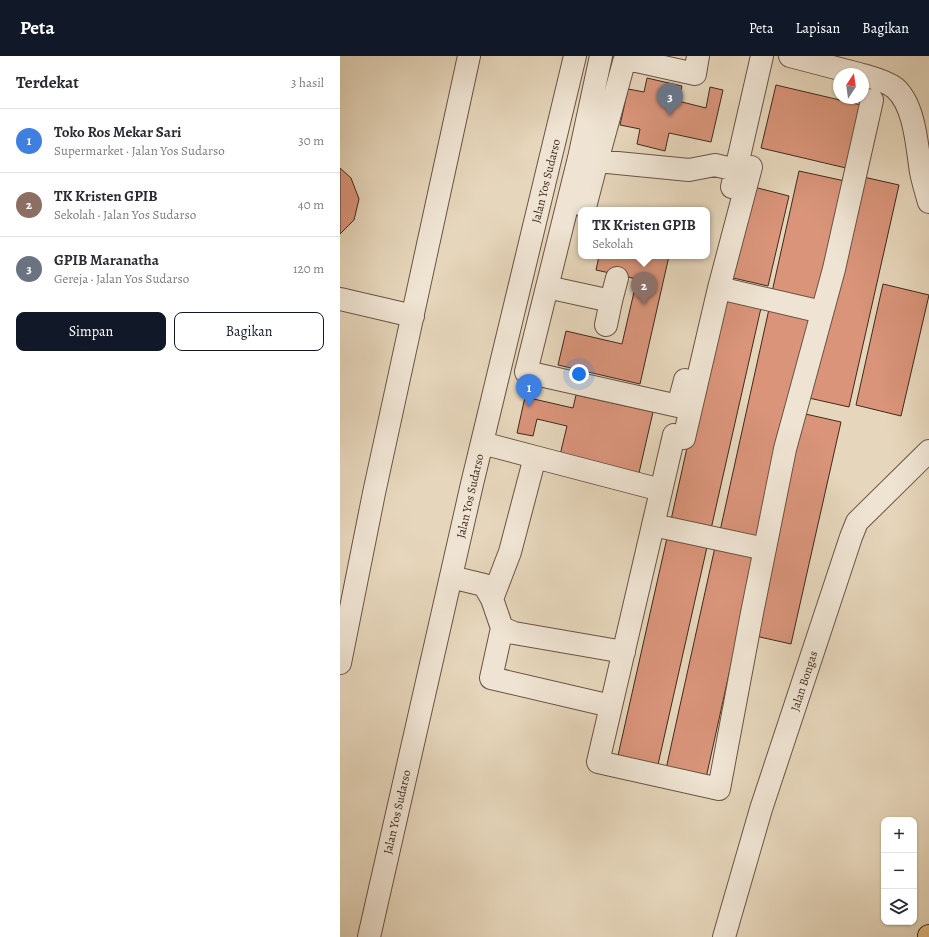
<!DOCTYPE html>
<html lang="id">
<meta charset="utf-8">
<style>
body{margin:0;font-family:Alegreya,serif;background:#f2f2f3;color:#2b2b33}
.controls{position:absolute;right:12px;bottom:12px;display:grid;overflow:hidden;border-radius:8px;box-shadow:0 1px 3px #0004}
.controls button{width:36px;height:36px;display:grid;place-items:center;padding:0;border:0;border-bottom:1px solid #e1e1e2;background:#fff;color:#2b2b33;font:20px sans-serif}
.compass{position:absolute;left:493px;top:12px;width:36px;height:36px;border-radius:50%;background:#fff;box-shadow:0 1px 3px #0004;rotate:13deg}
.you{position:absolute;left:239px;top:318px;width:14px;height:14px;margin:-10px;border:3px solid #fff;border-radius:50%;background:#1a73e8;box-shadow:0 0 0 6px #1a73e833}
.badge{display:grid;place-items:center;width:26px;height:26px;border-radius:50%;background:#111827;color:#fff;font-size:13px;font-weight:700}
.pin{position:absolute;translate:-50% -33px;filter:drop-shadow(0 1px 2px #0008)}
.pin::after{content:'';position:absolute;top:21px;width:14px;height:12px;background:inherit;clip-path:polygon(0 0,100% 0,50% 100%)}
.popup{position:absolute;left:238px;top:151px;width:132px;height:52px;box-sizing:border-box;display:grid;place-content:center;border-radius:8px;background:#fff;filter:drop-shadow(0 1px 3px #0005);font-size:13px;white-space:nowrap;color:#7c7c81}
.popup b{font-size:15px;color:#2b2b33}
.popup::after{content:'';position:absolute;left:50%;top:100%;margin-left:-8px;border:8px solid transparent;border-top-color:#fff}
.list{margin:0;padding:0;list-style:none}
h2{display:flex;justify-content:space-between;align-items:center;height:52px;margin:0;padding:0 16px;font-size:17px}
h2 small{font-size:13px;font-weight:400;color:#7c7c81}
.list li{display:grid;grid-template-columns:26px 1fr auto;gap:12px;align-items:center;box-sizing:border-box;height:64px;padding:0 16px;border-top:1px solid #e1e1e2}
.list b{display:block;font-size:15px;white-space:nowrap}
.list p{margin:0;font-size:13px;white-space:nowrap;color:#7c7c81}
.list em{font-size:13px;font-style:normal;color:#7c7c81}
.actions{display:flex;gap:8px;padding:12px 16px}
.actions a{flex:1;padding:9px 0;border:1px solid #111827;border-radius:8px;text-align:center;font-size:14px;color:#111827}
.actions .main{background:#111827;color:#fff}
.icon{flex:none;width:22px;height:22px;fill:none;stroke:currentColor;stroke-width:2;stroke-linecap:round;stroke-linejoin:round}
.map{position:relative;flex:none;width:589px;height:881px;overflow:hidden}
header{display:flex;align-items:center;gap:24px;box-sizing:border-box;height:56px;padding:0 20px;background:#111827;color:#fff}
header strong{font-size:19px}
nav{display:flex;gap:22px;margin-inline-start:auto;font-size:14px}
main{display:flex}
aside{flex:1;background:#fff}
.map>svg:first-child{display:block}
.building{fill:#d9947a;stroke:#40291d}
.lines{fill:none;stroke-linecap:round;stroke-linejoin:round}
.minor-casing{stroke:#6a5444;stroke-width:24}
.major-casing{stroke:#40291d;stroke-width:24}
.minor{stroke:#efe4d3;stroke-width:22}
.major{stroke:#e3bb7e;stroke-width:22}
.labels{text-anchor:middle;stroke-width:3;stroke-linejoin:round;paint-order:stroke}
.street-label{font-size:12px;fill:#40291d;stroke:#efe4d3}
</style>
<header>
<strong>Peta</strong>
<nav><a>Peta</a><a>Lapisan</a><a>Bagikan</a></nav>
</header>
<main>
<aside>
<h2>Terdekat<small>3 hasil</small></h2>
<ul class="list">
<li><span class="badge" style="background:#3f7fe0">1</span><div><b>Toko Ros Mekar Sari</b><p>Supermarket · Jalan Yos Sudarso</p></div><em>30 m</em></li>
<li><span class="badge" style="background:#8d6e63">2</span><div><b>TK Kristen GPIB</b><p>Sekolah · Jalan Yos Sudarso</p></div><em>40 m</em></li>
<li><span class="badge" style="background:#6b7280">3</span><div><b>GPIB Maranatha</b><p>Gereja · Jalan Yos Sudarso</p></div><em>120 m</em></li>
</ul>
<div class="actions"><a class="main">Simpan</a><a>Bagikan</a></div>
</aside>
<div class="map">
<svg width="589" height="881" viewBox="0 0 589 881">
<rect width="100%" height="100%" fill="#e6d6bb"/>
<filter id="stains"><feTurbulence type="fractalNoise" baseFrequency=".005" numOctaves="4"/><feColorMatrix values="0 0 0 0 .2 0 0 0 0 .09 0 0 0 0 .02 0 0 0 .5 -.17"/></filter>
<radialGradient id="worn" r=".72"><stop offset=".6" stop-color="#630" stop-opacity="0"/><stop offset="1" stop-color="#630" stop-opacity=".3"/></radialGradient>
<path class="building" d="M307,22L342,30L338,45L366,52L370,31L383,34L371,86L329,77L325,95L297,88L300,73L280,69L288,33L304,36Z
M436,29L521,49L506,112L421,92Z
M0,112L11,122L19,143L14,164L0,178Z
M459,115L505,125L478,246L432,236Z
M519,120L559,129L509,351L469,342Z
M410,130L449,140L428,230L389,221Z
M259,200H329L300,328L218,309L226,275L282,288L297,223L256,214Z
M543,228L589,239L561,360L516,349Z
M380,243L421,252L371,473L331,464Z
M429,253L470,262L420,484L380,475Z
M236,339L313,356L299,417L220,399L227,370L197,363L193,380L177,377L185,341L233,352Z
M461,357L501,366L451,588L411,579Z
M327,482L367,491L317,713L277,704Z
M375,491L415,500L366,722L326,713Z"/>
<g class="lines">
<g class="minor-casing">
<path id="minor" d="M261,0L239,102L186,316L338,350L345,324
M450,0L519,18
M523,19C533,22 546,25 555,32C575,49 577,91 581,116C583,126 586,136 589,146
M239,102L257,105L284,6L292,4L355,18L358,0
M411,111L379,232L344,382L334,379L258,706L379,733L412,557L445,393L494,213L532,44
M392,131L422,0
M245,151L257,105L349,114L375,109L396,114
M207,231L271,245L277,222
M379,232L482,256
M0,243L73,260
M266,269L271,245
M142,387L195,401
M313,469L425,493
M111,521L144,529L152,543L162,572L174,577L284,596
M152,543L170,496L195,401L321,434
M162,572L151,622L271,650
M0,607L34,437L129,0
M29,881L132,428L235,0
M384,881L421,753L511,481L517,466L589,395"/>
</g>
<g class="major-casing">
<path id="major" d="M589,881V880"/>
</g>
<use href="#minor" class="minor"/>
<use href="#major" class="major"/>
</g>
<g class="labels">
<g class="street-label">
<text transform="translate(206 125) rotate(-76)" y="4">Jalan Yos Sudarso</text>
<text transform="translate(130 440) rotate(-77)" y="4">Jalan Yos Sudarso</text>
<text transform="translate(464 625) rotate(-72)" y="4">Jalan Bongas</text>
<text transform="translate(57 756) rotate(-77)" y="4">Jalan Yos Sudarso</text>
</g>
</g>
<rect width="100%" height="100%" filter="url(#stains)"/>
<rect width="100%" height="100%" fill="url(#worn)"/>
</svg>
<div class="controls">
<button>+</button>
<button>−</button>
<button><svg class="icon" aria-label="layers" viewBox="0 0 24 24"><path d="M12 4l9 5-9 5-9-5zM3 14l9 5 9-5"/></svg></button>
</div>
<svg class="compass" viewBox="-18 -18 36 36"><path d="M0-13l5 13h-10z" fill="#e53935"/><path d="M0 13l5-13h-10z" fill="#7c7c81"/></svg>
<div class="you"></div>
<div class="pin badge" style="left:189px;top:351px;background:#3f7fe0">1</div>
<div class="pin badge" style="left:304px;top:249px;background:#8d6e63">2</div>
<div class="popup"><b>TK Kristen GPIB</b>Sekolah</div>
<div class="pin badge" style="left:330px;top:60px;background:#6b7280">3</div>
</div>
</main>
